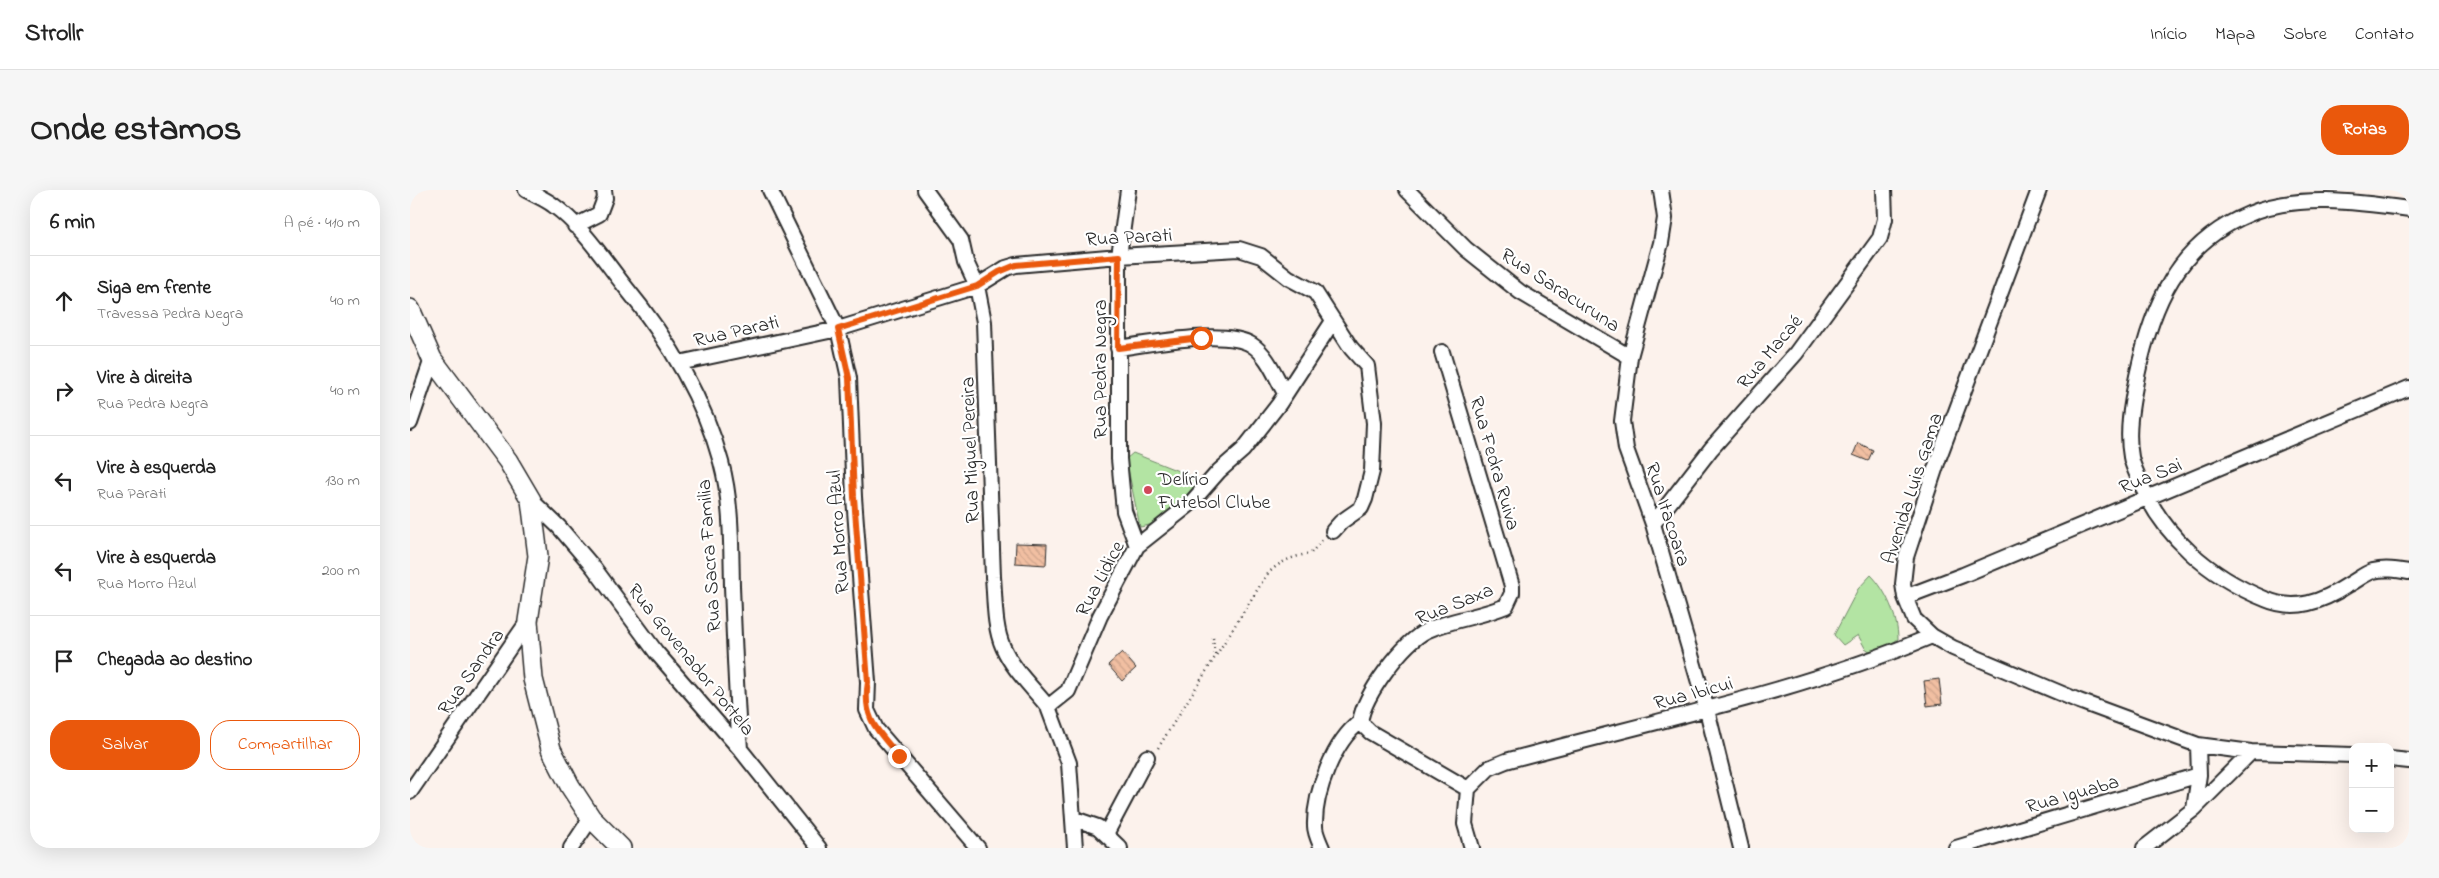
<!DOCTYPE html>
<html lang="pt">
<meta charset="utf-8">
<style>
body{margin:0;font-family:"Indie Flower",sans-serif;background:#f6f6f6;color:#222}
.controls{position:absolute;right:15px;bottom:15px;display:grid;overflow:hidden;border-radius:10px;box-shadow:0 5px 20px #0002}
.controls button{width:45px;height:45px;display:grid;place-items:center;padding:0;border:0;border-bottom:1px solid #e0e0e0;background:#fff;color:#222;font:25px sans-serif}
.stop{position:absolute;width:15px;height:15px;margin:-11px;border:4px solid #ea580c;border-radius:50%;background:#fff}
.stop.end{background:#ea580c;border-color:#fff;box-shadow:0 1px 5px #0008}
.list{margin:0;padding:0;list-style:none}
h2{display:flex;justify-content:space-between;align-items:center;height:65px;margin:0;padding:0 20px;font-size:21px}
h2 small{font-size:16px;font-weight:400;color:#767676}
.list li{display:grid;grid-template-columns:32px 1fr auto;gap:15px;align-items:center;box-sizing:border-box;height:90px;padding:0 20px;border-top:1px solid #e0e0e0}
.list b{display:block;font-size:19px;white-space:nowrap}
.list p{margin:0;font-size:16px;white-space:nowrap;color:#767676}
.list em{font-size:16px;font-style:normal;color:#767676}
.actions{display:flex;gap:10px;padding:15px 20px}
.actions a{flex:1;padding:11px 0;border:1px solid #ea580c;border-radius:20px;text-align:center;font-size:18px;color:#ea580c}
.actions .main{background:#ea580c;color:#fff}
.icon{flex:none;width:28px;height:28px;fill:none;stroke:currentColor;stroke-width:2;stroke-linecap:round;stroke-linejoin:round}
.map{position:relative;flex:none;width:1999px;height:658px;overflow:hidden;border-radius:20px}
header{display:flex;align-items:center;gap:30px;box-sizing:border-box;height:70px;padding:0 25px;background:#fff;border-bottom:1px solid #e0e0e0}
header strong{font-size:24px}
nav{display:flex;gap:28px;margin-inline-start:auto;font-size:18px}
.intro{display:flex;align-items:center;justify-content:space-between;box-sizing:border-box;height:120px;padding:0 30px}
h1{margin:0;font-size:35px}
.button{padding:12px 22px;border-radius:20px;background:#ea580c;color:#fff;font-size:18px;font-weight:700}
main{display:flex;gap:30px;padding:0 30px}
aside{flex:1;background:#fff;border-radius:20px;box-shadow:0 5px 20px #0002}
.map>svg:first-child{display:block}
.park{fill:#b3e4a3;stroke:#6f8867}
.building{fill:url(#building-back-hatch);stroke:#2b2b2b}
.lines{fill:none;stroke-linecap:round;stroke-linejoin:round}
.minor-casing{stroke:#2b2b2b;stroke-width:18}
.major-casing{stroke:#2b2b2b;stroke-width:22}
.path{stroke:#2b2b2b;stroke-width:2.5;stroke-dasharray:1 4;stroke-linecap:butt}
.minor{stroke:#fff;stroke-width:14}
.major{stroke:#fff;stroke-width:19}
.route{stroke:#ea580c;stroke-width:6}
.poi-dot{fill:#d1495b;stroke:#fff;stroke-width:2}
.labels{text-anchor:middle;stroke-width:4.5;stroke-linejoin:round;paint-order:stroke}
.street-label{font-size:20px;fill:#2b2b2b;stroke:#fff}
.poi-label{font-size:20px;fill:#2b2b2b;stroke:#fff;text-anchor:start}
</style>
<header>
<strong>Strollr</strong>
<nav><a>Início</a><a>Mapa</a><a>Sobre</a><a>Contato</a></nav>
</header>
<div class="intro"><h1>Onde estamos</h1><a class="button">Rotas</a></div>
<main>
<aside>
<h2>6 min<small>A pé · 410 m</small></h2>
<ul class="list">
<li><svg class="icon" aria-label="ahead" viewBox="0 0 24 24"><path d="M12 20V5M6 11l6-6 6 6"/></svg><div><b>Siga em frente</b><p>Travessa Pedra Negra</p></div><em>40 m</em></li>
<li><svg class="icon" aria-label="right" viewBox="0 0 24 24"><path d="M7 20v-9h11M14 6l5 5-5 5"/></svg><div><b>Vire à direita</b><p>Rua Pedra Negra</p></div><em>40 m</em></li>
<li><svg class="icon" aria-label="left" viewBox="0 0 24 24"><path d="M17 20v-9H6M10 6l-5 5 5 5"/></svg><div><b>Vire à esquerda</b><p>Rua Parati</p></div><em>130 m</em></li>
<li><svg class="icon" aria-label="left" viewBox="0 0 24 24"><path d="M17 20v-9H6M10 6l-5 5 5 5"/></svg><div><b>Vire à esquerda</b><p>Rua Morro Azul</p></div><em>200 m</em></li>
<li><svg class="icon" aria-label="arrive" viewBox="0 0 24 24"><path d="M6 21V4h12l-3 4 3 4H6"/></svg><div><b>Chegada ao destino</b></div></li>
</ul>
<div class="actions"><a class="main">Salvar</a><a>Compartilhar</a></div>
</aside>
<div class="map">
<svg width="1999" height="658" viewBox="0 0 1999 658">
<defs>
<pattern id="building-back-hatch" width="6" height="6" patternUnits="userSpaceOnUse" patternTransform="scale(1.25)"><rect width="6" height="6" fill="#f1bfa2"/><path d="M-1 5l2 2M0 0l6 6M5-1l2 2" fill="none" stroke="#cfa48c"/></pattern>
</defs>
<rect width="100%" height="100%" fill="#fcf2ec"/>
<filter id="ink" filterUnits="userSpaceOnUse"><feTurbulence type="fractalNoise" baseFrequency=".02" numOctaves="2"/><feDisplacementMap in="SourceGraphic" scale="10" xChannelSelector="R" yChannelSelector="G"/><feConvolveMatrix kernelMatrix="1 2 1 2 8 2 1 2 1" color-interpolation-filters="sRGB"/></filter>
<g filter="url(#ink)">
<path class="park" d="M723,263L791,290C774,309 756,334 730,337L716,269Z
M1461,385C1476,400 1488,427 1488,449L1474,459L1461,462L1455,458L1448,445L1433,455L1424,445L1448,399Z"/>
<path class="building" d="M1448,253L1463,260L1458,271L1443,265Z
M606,353L637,354L636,375L605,373Z
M712,462L726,478L712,491L698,475Z
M1529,489L1532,514L1517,516L1514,491Z"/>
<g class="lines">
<g class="minor-casing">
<path id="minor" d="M116,0C125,5 135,9 143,15C171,35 192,67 213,94C256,146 293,206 311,272C322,312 321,355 322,396C324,450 326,504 330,559
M360,0L428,139L439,188L444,307L458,492L457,520L466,539L568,658
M515,0L551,50L556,72L567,96L574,132L583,387C585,410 584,437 593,457C603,480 623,498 638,517
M718,0L709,66V269L714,321L727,356
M997,0L1056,59L1110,102L1220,167
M1251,0L1255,28L1251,53L1220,167L1212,231L1216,259L1243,334L1297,520L1331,658
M1629,0L1529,267L1496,367L1493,394L1495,407L1504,429L1522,446L1543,458L1669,511L1788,555L1841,562L1943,565
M1999,19C1949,12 1886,3 1839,24C1767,54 1742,115 1727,186C1722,212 1716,240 1721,267C1722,274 1726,282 1729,289C1751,345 1800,387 1855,409C1885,422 1912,412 1938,395C1946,391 1954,384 1963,381C1975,378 1987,380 1999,382
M165,36L189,24L195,8L194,0
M708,158C739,154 815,138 842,155C858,165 866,188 875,203
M1032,162L1102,396V403L1096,416C1070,427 1043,429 1018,440C993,452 954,505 950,532L960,542L1058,599
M269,173L428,139L567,96L596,78L606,75L709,66L829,59L851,66L879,88L905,102L941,158L957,176L964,233L962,281L955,309L951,318L931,332L923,341
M0,233L22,169
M121,310L149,337L184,378L246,462L330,559L409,658
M1243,334L1301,259L1386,163L1470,48L1475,29L1474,0
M1495,407L1553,385L1999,198
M1980,569L1999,571
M1058,599L1079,578L1096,571C1239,532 1385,503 1522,446
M1058,599L1055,634L1062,658
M0,602L118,431
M1784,619L1841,562
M665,629L688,637L710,658
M696,644L737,567
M161,658L181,628
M665,658L659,573L638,517L658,501L690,426L727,356L780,314L809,281L833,260L869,214L923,131
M912,658C909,651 905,643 905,636C904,603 924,551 950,532
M1546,658L1789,585
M1734,658L1784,619L1789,585L1788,555"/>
</g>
<g class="major-casing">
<path id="major" d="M0,119L22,169L98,271L121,310L128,366L118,431L123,489L141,559L160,596L181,628L211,658"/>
</g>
<path class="path" d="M803,448L805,464
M748,558L856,386C869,371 882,367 901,363L913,349"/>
<use href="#minor" class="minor"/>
<use href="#major" class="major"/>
</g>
</g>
<g class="lines" filter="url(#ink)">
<path class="route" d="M489,566C467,540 452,528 458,492L444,307L439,188L428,139L567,96L589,82L606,75L709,66L708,158L791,148"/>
</g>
<circle class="poi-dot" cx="738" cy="300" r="5"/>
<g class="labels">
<g class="street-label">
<text transform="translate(719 46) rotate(-3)" y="7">Rua Parati</text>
<text transform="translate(1151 99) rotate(33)" y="7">Rua Saracuruna</text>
<text transform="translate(326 140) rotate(-13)" y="7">Rua Parati</text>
<text transform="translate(1359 161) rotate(-50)" y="7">Rua Macaé</text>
<text transform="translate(689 179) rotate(-90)" y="7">Rua Pedra Negra</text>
<text transform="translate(559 260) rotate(-92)" y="7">Rua Miguel Pereira</text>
<text transform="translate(1086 273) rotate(74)" y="7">Rua Fedra Ruiva</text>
<text transform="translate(1740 285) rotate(-22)" y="7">Rua Sai</text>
<text transform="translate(1501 298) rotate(-72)" y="7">Avenida Luis Gama</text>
<text transform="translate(1259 324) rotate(72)" y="7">Rua Itacoara</text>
<text transform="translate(427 342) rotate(-94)" y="7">Rua Morro Azul</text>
<text transform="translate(298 366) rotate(-94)" y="7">Rua Sacra Familia</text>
<text transform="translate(689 388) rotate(-62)" y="7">Rua Lidice</text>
<text transform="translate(1044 413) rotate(-22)" y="7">Rua Saxa</text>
<text transform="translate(282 469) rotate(51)" y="7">Rua Govenador Portela</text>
<text transform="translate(60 481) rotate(-55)" y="7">Rua Sandra</text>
<text transform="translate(1283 502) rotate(-15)" y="7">Rua Ibicui</text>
<text transform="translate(1662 603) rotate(-16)" y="7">Rua Iguaba</text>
</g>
<g class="poi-label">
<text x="748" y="295">Delírio<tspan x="748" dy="23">Futebol Clube</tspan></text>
</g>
</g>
</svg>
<div class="controls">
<button>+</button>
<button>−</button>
</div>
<div class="stop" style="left:791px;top:148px"></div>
<div class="stop end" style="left:489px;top:566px"></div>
</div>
</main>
